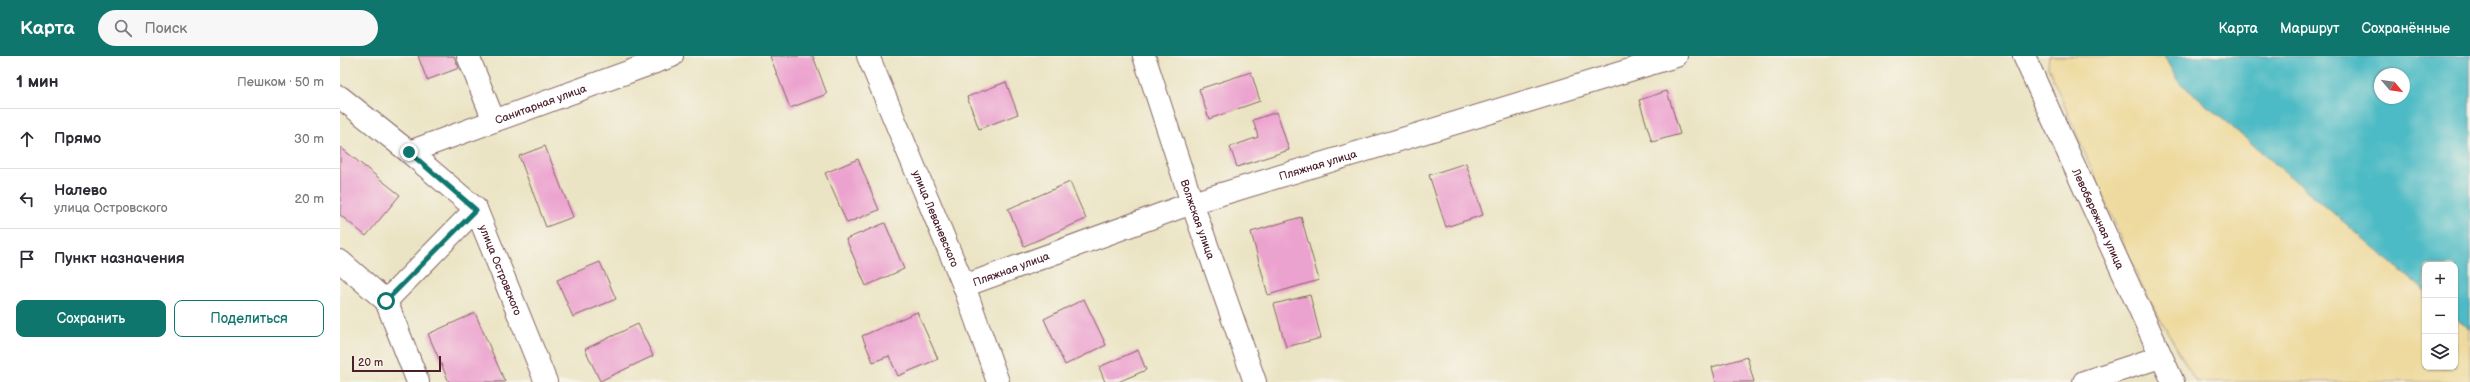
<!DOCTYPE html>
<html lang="ru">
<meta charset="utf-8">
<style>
body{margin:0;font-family:"Balsamiq Sans",sans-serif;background:#f7f7f7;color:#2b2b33}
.controls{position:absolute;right:12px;bottom:12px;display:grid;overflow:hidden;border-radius:8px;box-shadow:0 1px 3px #0004}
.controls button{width:36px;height:36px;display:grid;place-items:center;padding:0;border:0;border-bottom:1px solid #e1e1e2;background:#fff;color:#2b2b33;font:20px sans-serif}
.compass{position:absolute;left:2034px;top:12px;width:36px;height:36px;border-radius:50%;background:#fff;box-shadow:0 1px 3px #0004;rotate:119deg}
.scale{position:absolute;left:12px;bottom:10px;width:89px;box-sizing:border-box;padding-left:4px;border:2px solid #4a1f2b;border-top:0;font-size:11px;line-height:14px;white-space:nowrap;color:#4a1f2b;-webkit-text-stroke:3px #f7f3e8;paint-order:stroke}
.stop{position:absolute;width:12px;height:12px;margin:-9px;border:3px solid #0f766e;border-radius:50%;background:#fff}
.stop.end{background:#0f766e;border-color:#fff;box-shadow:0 1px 4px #0008}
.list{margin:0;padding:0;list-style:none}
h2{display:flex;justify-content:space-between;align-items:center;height:52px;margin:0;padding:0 16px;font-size:17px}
h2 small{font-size:13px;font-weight:400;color:#7c7c81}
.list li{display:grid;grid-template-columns:26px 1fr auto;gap:12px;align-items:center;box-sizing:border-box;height:60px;padding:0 16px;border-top:1px solid #e1e1e2}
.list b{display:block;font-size:15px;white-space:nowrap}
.list p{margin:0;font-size:13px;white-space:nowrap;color:#7c7c81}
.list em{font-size:13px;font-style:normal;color:#7c7c81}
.actions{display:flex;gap:8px;padding:12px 16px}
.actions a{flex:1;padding:9px 0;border:1px solid #0f766e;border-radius:8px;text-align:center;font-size:14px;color:#0f766e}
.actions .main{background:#0f766e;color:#fff}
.icon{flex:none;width:22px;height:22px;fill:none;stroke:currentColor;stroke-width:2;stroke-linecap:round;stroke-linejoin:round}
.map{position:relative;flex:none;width:2130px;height:326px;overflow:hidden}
header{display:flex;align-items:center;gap:24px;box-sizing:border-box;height:56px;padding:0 20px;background:#0f766e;color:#fff}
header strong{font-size:19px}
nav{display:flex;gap:22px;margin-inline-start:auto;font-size:14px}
.search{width:280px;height:36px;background:#f7f7f7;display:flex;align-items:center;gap:10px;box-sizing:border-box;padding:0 14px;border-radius:22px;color:#7c7c81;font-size:15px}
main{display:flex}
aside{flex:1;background:#fff}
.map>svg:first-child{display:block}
.sand{fill:#eeda9e;stroke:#9c7c64}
.water{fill:#4dbbc5;stroke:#4c6d78;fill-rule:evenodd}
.building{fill:#eca2cf}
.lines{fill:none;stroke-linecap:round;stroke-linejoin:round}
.minor-casing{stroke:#826461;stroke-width:24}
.minor{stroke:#fff;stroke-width:22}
.route{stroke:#0f766e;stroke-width:5}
.labels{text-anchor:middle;stroke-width:4;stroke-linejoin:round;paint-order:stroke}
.street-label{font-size:11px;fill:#4a1f2b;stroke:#f7f3e8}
</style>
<header>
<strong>Карта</strong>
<div class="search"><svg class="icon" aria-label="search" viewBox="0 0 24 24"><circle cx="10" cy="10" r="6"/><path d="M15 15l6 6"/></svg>Поиск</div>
<nav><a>Карта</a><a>Маршрут</a><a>Сохранённые</a></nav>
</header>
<main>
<aside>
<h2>1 мин<small>Пешком · 50 m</small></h2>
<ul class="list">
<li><svg class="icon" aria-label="ahead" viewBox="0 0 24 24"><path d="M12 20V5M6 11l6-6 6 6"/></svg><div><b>Прямо</b></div><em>30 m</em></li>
<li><svg class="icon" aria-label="left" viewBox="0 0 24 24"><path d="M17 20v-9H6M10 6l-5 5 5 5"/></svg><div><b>Налево</b><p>улица Островского</p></div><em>20 m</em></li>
<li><svg class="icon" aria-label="arrive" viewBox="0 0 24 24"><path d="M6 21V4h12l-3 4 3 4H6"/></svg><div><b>Пункт назначения</b></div></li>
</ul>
<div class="actions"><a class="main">Сохранить</a><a>Поделиться</a></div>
</aside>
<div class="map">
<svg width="2130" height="326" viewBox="0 0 2130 326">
<rect width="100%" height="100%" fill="#f7f3e8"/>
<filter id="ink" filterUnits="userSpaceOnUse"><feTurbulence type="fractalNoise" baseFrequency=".025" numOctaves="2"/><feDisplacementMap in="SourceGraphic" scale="8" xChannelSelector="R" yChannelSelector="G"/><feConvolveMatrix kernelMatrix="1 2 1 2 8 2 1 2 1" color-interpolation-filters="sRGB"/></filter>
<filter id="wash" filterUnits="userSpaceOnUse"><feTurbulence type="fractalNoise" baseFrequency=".012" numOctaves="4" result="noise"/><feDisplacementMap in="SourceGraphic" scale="16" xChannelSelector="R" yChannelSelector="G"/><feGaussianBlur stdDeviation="0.9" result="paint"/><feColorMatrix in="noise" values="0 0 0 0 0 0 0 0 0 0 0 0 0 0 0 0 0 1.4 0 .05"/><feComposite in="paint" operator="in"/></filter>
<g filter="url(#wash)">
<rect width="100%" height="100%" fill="#ebe4c4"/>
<path class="sand" d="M1709,0H1824L1838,25L2085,235V311H2115V261L2130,273V326H1856L1801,229L1708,11Z"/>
<path class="water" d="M1824,0H2130V273L2115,261V209H2085V235L1838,25ZM2040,18H2064V42H2040Z"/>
<g id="blocks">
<path class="building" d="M78,0H114L119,12L87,24Z
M430,0H473L487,38L450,52Z
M911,16L920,45L869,63L859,33Z
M666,26L678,58L639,73L627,41Z
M1327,35L1340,78L1312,86L1299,44Z
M937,56L949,94L897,111L890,91L918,81L913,64Z
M205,90L233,161L206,171L179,100Z
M0,91L60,139L26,180L0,159Z
M518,103L539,154L507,167L485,117Z
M1126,107L1143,159L1106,171L1089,119Z
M730,126L746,163L684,190L668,153Z
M961,161L979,224L928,239L911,176Z
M545,167L564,213L526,230L506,183Z
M260,206L276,243L233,261L217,224Z
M970,239L981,282L946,291L934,248Z
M744,243L766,289L725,309L704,263Z
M577,256L598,303L558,320L549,300L533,306L522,280Z
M135,257L165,326H109L88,278Z
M298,268L313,300L260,325L245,293Z
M798,294L806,314L778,326H765L759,311Z
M1407,301L1414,326H1376L1372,311Z"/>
</g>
</g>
<g filter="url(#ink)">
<use href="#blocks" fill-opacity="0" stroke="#826461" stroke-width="1"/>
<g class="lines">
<g class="minor-casing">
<g id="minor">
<path d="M128,0L154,65"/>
<path id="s1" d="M528,0L624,230L658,326"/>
<path id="s2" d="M804,0L852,147L915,326"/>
<path id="s3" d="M1684,0L1833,326"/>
<path id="s4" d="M0,41L69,96L136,153L206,326"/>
<path id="s5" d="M69,96L332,0"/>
<path d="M0,205L46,245L78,326"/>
<path id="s6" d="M624,230L852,147L1336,0"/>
<path d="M46,245L136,153"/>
<path d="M1744,326L1820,301"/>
</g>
</g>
<use href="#minor" class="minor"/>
</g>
</g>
<g class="lines" filter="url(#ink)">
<path class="route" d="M46,245L136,154L69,96"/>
</g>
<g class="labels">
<g class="street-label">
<text dy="4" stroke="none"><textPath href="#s5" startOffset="140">Санитарная улица</textPath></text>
<text dy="4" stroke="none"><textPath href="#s6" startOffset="374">Пляжная улица</textPath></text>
<text dy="4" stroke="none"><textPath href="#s1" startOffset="176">улица Леваневского</textPath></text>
<text dy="4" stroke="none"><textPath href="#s3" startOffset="179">Левобережная улица</textPath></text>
<text dy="4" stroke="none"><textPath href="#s2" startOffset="172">Волжская улица</textPath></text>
<text dy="4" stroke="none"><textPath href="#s6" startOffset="50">Пляжная улица</textPath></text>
<text dy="4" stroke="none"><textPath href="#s4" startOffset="242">улица Островского</textPath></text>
</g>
</g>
</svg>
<div class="controls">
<button>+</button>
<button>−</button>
<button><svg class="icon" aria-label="layers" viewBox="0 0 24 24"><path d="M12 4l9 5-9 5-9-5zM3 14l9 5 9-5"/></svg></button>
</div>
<svg class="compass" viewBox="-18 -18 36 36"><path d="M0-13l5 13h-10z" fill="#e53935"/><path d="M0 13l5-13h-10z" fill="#7c7c81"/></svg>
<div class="scale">20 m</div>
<div class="stop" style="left:46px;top:245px"></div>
<div class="stop end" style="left:69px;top:96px"></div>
</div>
</main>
